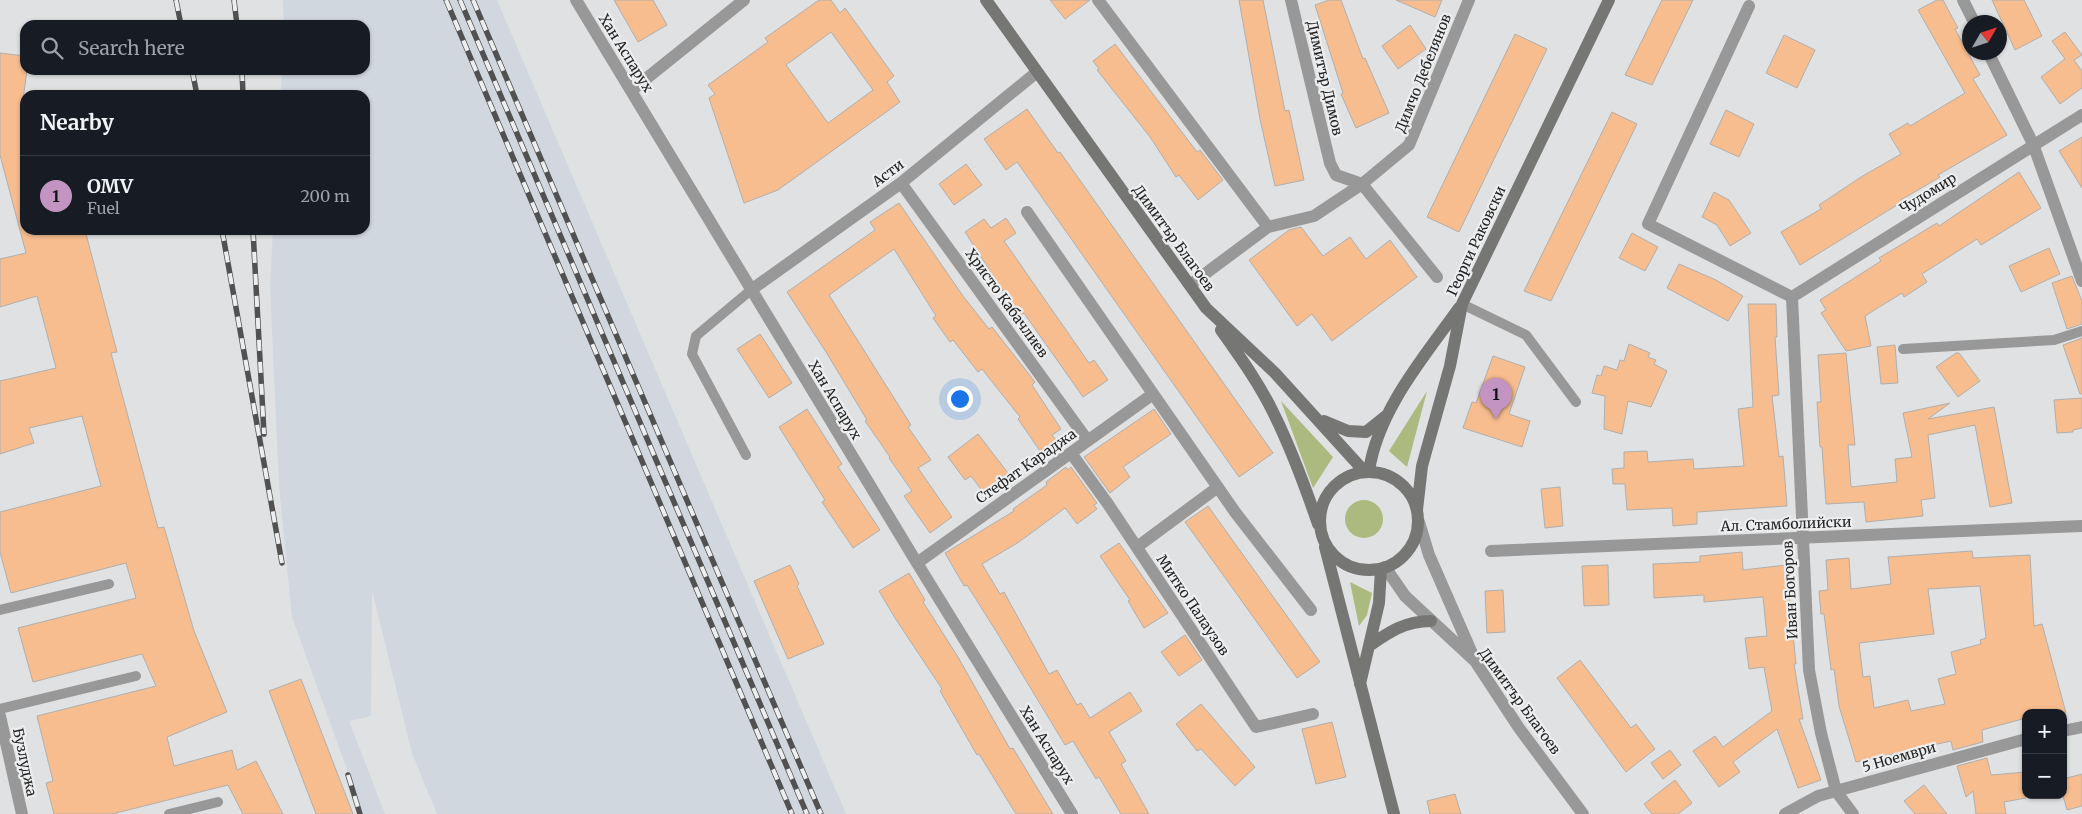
<!DOCTYPE html>
<meta charset="utf-8">
<style>
body{margin:0;font-family:Merriweather,serif;background:#242831;color:#f1f3f6}
.controls{position:absolute;right:15px;bottom:15px;display:grid;overflow:hidden;border-radius:10px;box-shadow:0 1px 4px #0004}
.controls button{width:45px;height:45px;display:grid;place-items:center;padding:0;border:0;border-bottom:1px solid #363941;background:#171b24;color:#f1f3f6;font:25px sans-serif}
.compass{position:absolute;left:1962px;top:15px;width:45px;height:45px;border-radius:50%;background:#171b24;box-shadow:0 1px 4px #0004;rotate:51deg}
.you{position:absolute;left:959px;top:398px;width:18px;height:18px;margin:-12px;border:4px solid #fff;border-radius:50%;background:#1a73e8;box-shadow:0 0 0 8px #1a73e833}
.badge{display:grid;place-items:center;width:32px;height:32px;border-radius:50%;background:#c393c2;color:#111;font-size:16px;font-weight:700}
.pin{position:absolute;translate:-50% -41px;filter:drop-shadow(0 1px 2px #0008)}
.pin::after{content:'';position:absolute;top:26px;width:18px;height:15px;background:inherit;clip-path:polygon(0 0,100% 0,50% 100%)}
.list{margin:0;padding:0;list-style:none}
h2{display:flex;justify-content:space-between;align-items:center;height:65px;margin:0;padding:0 20px;font-size:21px}
h2 small{font-size:16px;font-weight:400;color:#9ea1a6}
.list li{display:grid;grid-template-columns:32px 1fr auto;gap:15px;align-items:center;box-sizing:border-box;height:80px;padding:0 20px;border-top:1px solid #363941}
.list b{display:block;font-size:19px;white-space:nowrap}
.list p{margin:0;font-size:16px;white-space:nowrap;color:#9ea1a6}
.list em{font-size:16px;font-style:normal;color:#9ea1a6}
.icon{flex:none;width:28px;height:28px;fill:none;stroke:currentColor;stroke-width:2;stroke-linecap:round;stroke-linejoin:round}
.map{position:relative;flex:none;width:2082px;height:814px;overflow:hidden}
.search{position:absolute;background:#171b24;box-shadow:0 1px 4px #0004;left:20px;top:20px;width:350px;height:55px;display:flex;align-items:center;gap:12px;box-sizing:border-box;padding:0 18px;border-radius:15px;color:#9ea1a6;font-size:19px}
.panel{position:absolute;background:#171b24;box-shadow:0 1px 4px #0004;left:20px;top:90px;width:350px;height:145px;border-radius:15px}
.map>svg:first-child{display:block}
.built{fill:#d0d7de}
.green{fill:#acb97f}
.building{fill:#f7bd8e;stroke:#b0afae;fill-rule:evenodd}
.lines{fill:none;stroke-linecap:round;stroke-linejoin:round}
.lane{stroke:#999898;stroke-width:10}
.street{stroke:#999898;stroke-width:12}
.secondary{stroke:#767675;stroke-width:12}
.rail-casing{stroke:#515152;stroke-width:5.5}
.rail{stroke:#edeeef;stroke-width:4;stroke-dasharray:11;stroke-linecap:butt}
.labels{text-anchor:middle;stroke-width:4.5;stroke-linejoin:round;paint-order:stroke}
.street-label{font-size:14px;fill:#232323;stroke:#edeeef}
</style>
<div class="map">
<svg width="2082" height="814" viewBox="0 0 2082 814">
<rect width="100%" height="100%" fill="#e0e1e2"/>
<path class="built" d="M283,0H497L846,814H437L412,753L372,590L371,716L349,721L385,814H363L292,617L279,486L270,285L273,230H365V95H281L282,70H365V25H284Z"/>
<path class="green" d="M1427,391L1407,467L1389,451Z
M1281,401L1333,457L1313,488Z
M1345 519a19 19 0 1 1 38 0a19 19 0 1 1-38 0Z
M1350,582L1372,593L1367,615L1359,626Z"/>
<path class="building" d="M614,0H653L667,25L638,42Z
M819,0H831L840,13L845,8L894,76L887,82L900,102L778,190L744,203L709,98L715,94L708,85L768,42L765,38ZM831,32L873,90L828,123L786,65Z
M1050,0H1090L1065,19Z
M1239,0H1263L1285,111L1289,110L1304,180L1275,186L1260,119Z
M1329,0H1341L1363,59L1365,58L1389,113L1356,128L1341,94L1343,93L1315,5Z
M1396,0H1442L1435,17Z
M1662,0H1693L1652,85L1625,75Z
M1937,0H1943L1958,28L1955,29L1980,75L1973,79L2007,135L1938,175L1940,177L1901,200L1902,202L1800,265L1781,232L1821,209L1819,205L1861,177L1901,154L1889,134L1908,123L1910,126L1965,93L1918,10Z
M1992,0H2024L2042,36L2015,50Z
M1410,25L1426,49L1398,69L1382,46Z
M2065,32L2082,55L2074,60L2082,71V88L2060,104L2041,77L2065,59L2052,41Z
M1515,34L1547,49L1459,232L1427,217Z
M1784,35L1815,50L1797,88L1766,73Z
M1115,44L1197,152L1200,150L1223,180L1198,200L1179,175L1176,177L1150,137L1097,70L1099,69L1093,61Z
M0,53L25,56V70H27L22,107L25,106V230H85L117,352L111,353L158,528L164,527L194,631L227,712L167,737L174,766L232,750L237,770L256,761L283,814H243L228,785L112,814H54L46,783L53,781L37,716L156,686L142,654L33,682L18,628L136,598L126,563L11,593L0,552V512L101,486L82,416L29,428L34,443L0,454V381L56,368L37,296L0,307V259L26,253L0,155Z
M1027,109L1058,153L1060,152L1273,453L1239,477L1017,162L1006,170L984,139Z
M1726,110L1754,124L1739,157L1710,144Z
M1612,112L1637,124L1551,301L1524,291Z
M2082,137V188L2059,151Z
M966,164L982,185L954,205L939,184Z
M2019,172L2041,208L1981,245L1977,239L1922,274L1927,282L1904,297L1902,293L1865,316L1871,346L1846,351L1821,313L1826,310L1820,300L1881,261L1879,258L1937,223L1939,226Z
M1714,192L1729,200L1751,233L1730,246L1717,225L1702,217Z
M899,203L963,296L989,329L992,327L1035,382L1032,385L1061,429L1052,435L1056,440L1040,451L1018,419L1020,417L982,369L978,372L953,340L950,342L933,318L936,316L894,249L829,295L911,425L908,427L931,460L918,468L952,517L930,533L904,496L912,491L889,458L890,457L865,421L867,420L826,352L787,292L875,230L870,222Z
M1006,218L1016,233L1004,241L1089,363L1094,360L1108,380L1083,397L1024,313L1019,316L965,232L984,219L991,228Z
M1301,227L1323,256L1350,237L1366,259L1390,240L1417,277L1332,341L1312,314L1297,326L1249,260L1289,230Z
M1632,233L1658,247L1645,271L1619,258Z
M2049,248L2060,274L2021,292L2009,266Z
M1679,264L1716,280L1743,296L1728,321L1667,288Z
M2072,276L2082,301V324L2067,329L2052,283Z
M1748,304H1776L1777,337H1775L1779,395L1772,396L1779,457L1783,456L1787,506L1697,512V524L1673,526L1672,508L1627,510L1625,484H1613L1612,469L1624,468V452L1647,451L1648,462L1693,459L1694,469L1744,466L1738,409L1753,407Z
M760,334L792,383L769,398L737,349Z
M2082,338V394H2080L2063,345Z
M1629,344L1650,353L1648,357L1656,360L1654,364L1667,371L1651,407L1628,401L1622,434L1604,429L1605,396L1592,393L1597,375L1601,376L1604,366L1617,370L1620,360L1624,361Z
M1895,345L1898,383L1881,384L1877,347Z
M1846,353L1855,445H1848L1851,487L1897,482L1895,459L1912,457L1903,413L1950,403L1928,419L1994,407L2012,503L1990,507L1975,425L1928,435L1935,498L1921,500L1923,516L1866,522L1864,502L1826,504L1822,447H1820L1817,402H1821L1818,355Z
M1956,353H1959L1980,381L1958,397L1936,367Z
M1493,356L1525,367L1509,414L1530,421L1522,447L1463,428L1472,402L1476,403Z
M2082,398V428L2073,430V432L2057,433L2054,400Z
M807,409L842,464L838,467L880,530L853,548L822,502L825,500L779,427Z
M1154,409L1171,434L1123,467L1130,477L1110,493L1084,457Z
M978,434L1008,473L983,492L971,476L965,480L948,457Z
M1066,467L1068,470L1071,467L1097,503L1094,505L1097,509L1077,524L1065,508L1019,542L982,564L1000,594L1004,592L1049,674L1057,670L1077,705L1081,703L1090,718L1130,692L1142,711L1109,732L1126,761L1121,764L1149,814H1121L1099,777L1096,779L1073,741L1065,745L996,631L967,585L964,586L945,553L1014,511L1013,509L1047,485L1046,482Z
M1560,487L1563,526L1545,528L1541,489Z
M1208,506L1320,662L1297,678L1185,522Z
M1119,543L1168,613L1144,628L1128,601L1130,600L1100,556Z
M1972,551L1973,558L2030,555L2034,626L2042,624L2066,713H2026V718L1982,730L1983,742L1953,750L1951,741L1856,762L1839,706L1834,669L1831,670L1824,614H1821L1819,591L1828,590L1826,560L1849,558L1851,589L1891,584L1888,557ZM1980,586L1986,638L1980,640L1981,644L1951,652L1956,674L1938,679L1945,704L1911,711L1908,700L1874,708L1870,676L1863,677L1859,643L1934,634L1928,589Z
M1742,552L1743,570L1786,565L1796,664H1794L1803,719H1799L1821,780L1798,788L1777,729L1733,762L1740,772L1719,787L1693,751L1715,736L1723,747L1772,711L1764,667L1749,669L1745,638L1767,636L1763,597L1704,602V595L1654,598L1653,564L1700,562V556Z
M790,565L799,584L797,586L824,644L788,659L754,581Z
M1608,565L1609,605L1584,606L1582,566Z
M909,573L925,600L923,602L958,657L1010,749L1013,748L1053,814H1016L979,754L977,755L940,691L942,689L895,618L879,591Z
M1503,590L1505,632L1487,633L1485,591Z
M1185,635L1202,660L1179,676L1161,652Z
M1580,660L1631,728L1636,724L1655,749L1626,772L1557,678Z
M301,679L353,814H316L269,691Z
M1201,704L1255,767L1235,786L1201,749L1197,751L1176,724Z
M1332,722L1346,777L1316,784L1302,729Z
M1670,750L1681,765L1663,779L1651,763Z
M1987,758L1991,775L2026,772V798L2004,802L2006,814H1976L1973,791L1966,797L1957,766Z
M2082,774V806L2067,810L2063,796V779Z
M1675,780L1692,803L1678,814H1652L1644,804Z
M1924,785L1947,814H1915L1904,801Z
M1455,794L1461,814H1430L1427,801Z"/>
<g class="lines">
<path class="lane" d="M1462,304L1526,335L1576,402
M1903,349L2054,340L2082,331
M746,455L692,354L696,336L751,290
M0,610L109,584
M0,709L136,676
M169,814L218,802"/>
<path class="street" d="M576,0L917,563L1072,814
M1098,0L1268,227
M1291,0L1330,163L1336,175L1362,184L1409,145L1469,0
M1963,0L1974,22
M1749,6L1648,224L1792,297
M1988,52L2033,144L2082,281
M632,90L744,0
M901,183L1088,441
M1027,212L1235,512L1311,610
M1190,285L1268,227L1314,216L1362,184L1437,277
M751,290L901,183L1037,72
M1792,297L1809,670L1821,733L1836,791L1853,814
M1792,297L2082,115
M1071,453L1108,504L1256,727L1313,714
M1419,522L1429,555L1474,658
M1137,547L1218,487
M1491,551L2082,526
M917,563L1153,394
M1385,567L1405,596L1475,661L1519,728L1583,814
M0,716L22,814
M2063,731L2082,727
M1785,814L1818,796L1836,791L2026,739"/>
<path class="secondary" d="M986,0L1206,308L1275,373L1364,471
M1221,330C1240,357 1259,383 1273,412C1291,448 1305,486 1318,524
M1324,421L1348,431L1366,432L1386,416
M1369,471C1378,410 1424,357 1459,308
M1320 521a49 49 0 1 1 98 0a49 49 0 1 1-98 0Z
M1417,510L1422,466L1450,366L1462,304L1609,0
M1325,547L1394,814
M1369,646C1389,632 1405,621 1431,621
M1360,684L1379,603L1381,569"/>
<g class="rail-casing">
<path id="rail" d="M176,0L181,25
M234,0L237,25
M446,0L792,814
M460,0L807,814
M473,0L821,814
M192,70L197,95
M242,70L243,95
M222,230L282,563
M253,230L264,434
M348,775L360,814"/>
</g>
<use href="#rail" class="rail"/>
</g>
<g class="labels">
<g class="street-label">
<text transform="translate(626 53) rotate(58)" y="5">Хан Аспарух</text>
<text transform="translate(1423 73) rotate(-68)" y="5">Димчо Дебелянов</text>
<text transform="translate(1325 78) rotate(77)" y="5">Димитър Димов</text>
<text transform="translate(888 173) rotate(-37)" y="5">Асти</text>
<text transform="translate(1928 193) rotate(-32)" y="5">Чудомир</text>
<text transform="translate(1174 238) rotate(54)" y="5">Димитър Благоев</text>
<text transform="translate(1476 241) rotate(-65)" y="5">Георги Раковски</text>
<text transform="translate(1007 303) rotate(54)" y="5">Христо Кабачлиев</text>
<text transform="translate(835 400) rotate(59)" y="5">Хан Аспарух</text>
<text transform="translate(1026 466) rotate(-35)" y="5">Стефат Караджа</text>
<text transform="translate(1786 524) rotate(-2)" y="5">Ал. Стамболийски</text>
<text transform="translate(1790 590) rotate(-93)" y="5">Иван Богоров</text>
<text transform="translate(1193 605) rotate(56)" y="5">Митко Палаузов</text>
<text transform="translate(1520 701) rotate(54)" y="5">Димитър Благоев</text>
<text transform="translate(1047 745) rotate(58)" y="5">Хан Аспарух</text>
<text transform="translate(1899 757) rotate(-16)" y="5">5 Ноември</text>
<text transform="translate(25 762) rotate(78)" y="5">Бузлуджа</text>
</g>
</g>
</svg>
<div class="controls">
<button>+</button>
<button>−</button>
</div>
<svg class="compass" viewBox="-18 -18 36 36"><path d="M0-13l5 13h-10z" fill="#e53935"/><path d="M0 13l5-13h-10z" fill="#9ea1a6"/></svg>
<div class="you"></div>
<div class="pin badge" style="left:1496px;top:419px">1</div>
<div class="search"><svg class="icon" aria-label="search" viewBox="0 0 24 24"><circle cx="10" cy="10" r="6"/><path d="M15 15l6 6"/></svg>Search here</div>
<section class="panel">
<h2>Nearby<small></small></h2>
<ul class="list">
<li><span class="badge">1</span><div><b>OMV</b><p>Fuel</p></div><em>200 m</em></li>
</ul>
</section>
</div>
